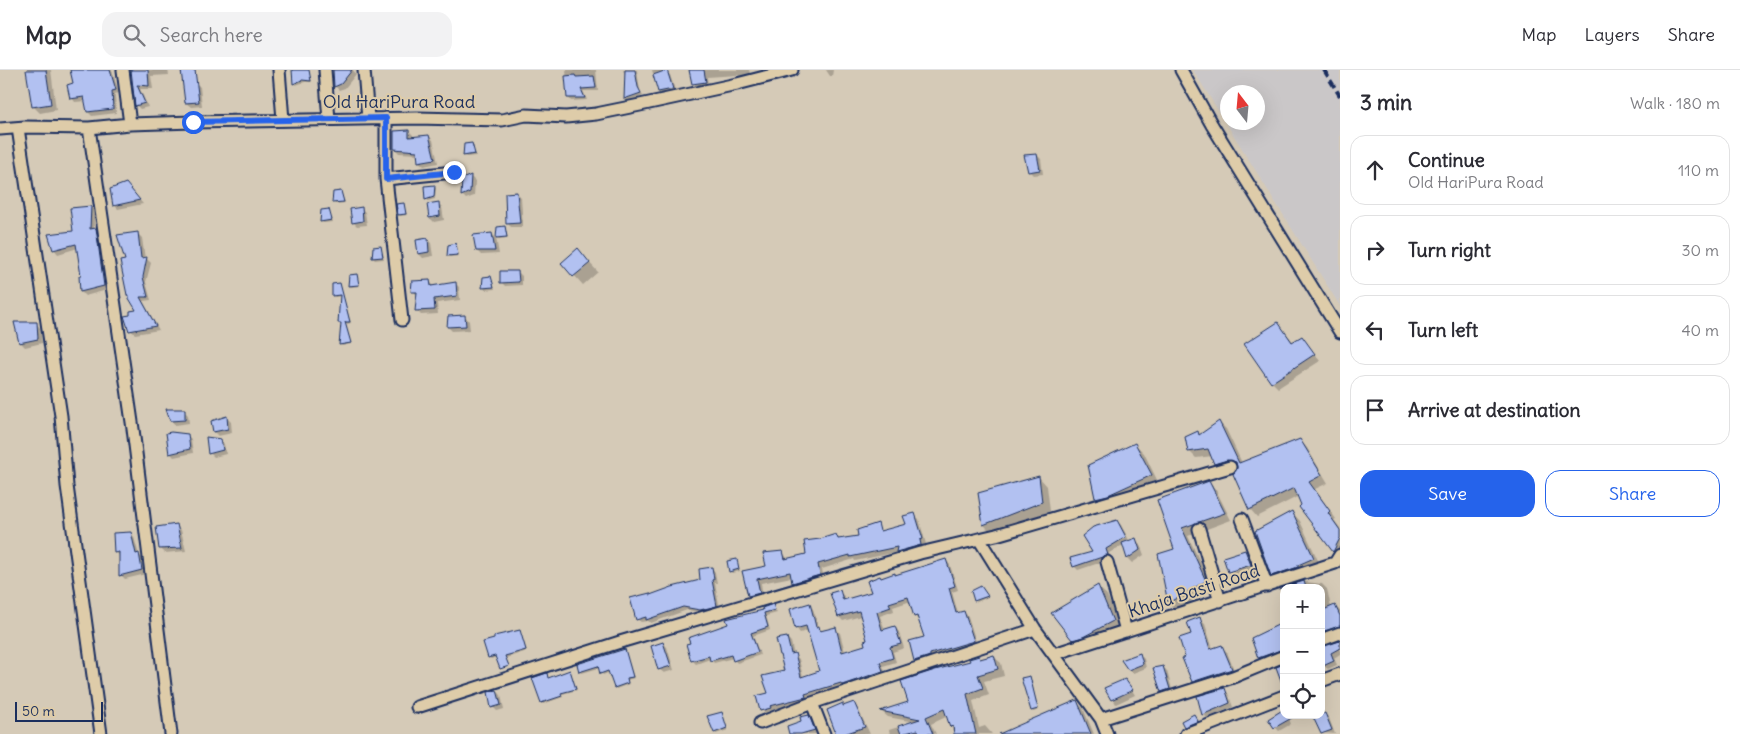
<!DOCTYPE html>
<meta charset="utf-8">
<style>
body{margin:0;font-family:Delius,sans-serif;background:#f2f2f3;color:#2b2b33}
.controls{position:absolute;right:15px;bottom:15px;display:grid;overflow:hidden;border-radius:10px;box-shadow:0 5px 20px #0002}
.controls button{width:45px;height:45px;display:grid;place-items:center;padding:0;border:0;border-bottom:1px solid #e1e1e2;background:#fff;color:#2b2b33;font:25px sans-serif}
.compass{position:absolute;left:1220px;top:15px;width:45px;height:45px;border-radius:50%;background:#fff;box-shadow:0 5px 20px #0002;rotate:344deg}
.scale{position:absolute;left:15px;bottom:12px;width:88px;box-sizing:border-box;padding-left:5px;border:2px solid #1b2f5e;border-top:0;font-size:14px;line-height:18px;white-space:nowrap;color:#1b2f5e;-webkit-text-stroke:4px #decca9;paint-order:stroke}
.stop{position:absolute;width:15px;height:15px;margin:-11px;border:4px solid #2563eb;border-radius:50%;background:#fff}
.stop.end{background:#2563eb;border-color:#fff;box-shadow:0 1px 5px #0008}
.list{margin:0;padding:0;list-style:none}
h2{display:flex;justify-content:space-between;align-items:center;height:65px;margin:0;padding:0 20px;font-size:21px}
h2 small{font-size:16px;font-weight:400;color:#7c7c81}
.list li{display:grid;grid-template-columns:32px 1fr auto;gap:15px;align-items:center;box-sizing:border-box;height:70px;margin:0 10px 10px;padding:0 10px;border:1px solid #e1e1e2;border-radius:15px}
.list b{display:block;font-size:19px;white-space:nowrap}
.list p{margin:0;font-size:16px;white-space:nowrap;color:#7c7c81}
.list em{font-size:16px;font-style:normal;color:#7c7c81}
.actions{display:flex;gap:10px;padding:15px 20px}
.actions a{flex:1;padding:11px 0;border:1px solid #2563eb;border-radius:15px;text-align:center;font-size:18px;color:#2563eb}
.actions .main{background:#2563eb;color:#fff}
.icon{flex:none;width:28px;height:28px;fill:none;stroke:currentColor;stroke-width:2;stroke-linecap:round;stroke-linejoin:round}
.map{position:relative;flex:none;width:1340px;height:664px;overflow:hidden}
header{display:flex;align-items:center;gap:30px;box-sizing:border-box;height:70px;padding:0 25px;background:#fff;border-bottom:1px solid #e1e1e2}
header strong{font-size:24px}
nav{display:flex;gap:28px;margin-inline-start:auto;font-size:18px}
.search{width:350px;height:45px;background:#f2f2f3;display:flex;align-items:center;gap:12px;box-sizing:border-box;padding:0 18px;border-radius:15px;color:#7c7c81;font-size:19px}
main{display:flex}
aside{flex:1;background:#fff}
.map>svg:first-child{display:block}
.built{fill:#cac7c8;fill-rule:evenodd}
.shadow{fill:#0003}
.building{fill:#b2c1f1;stroke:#1b2f5e}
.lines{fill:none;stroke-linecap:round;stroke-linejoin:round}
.street-casing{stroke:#1b2f5e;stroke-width:15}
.street{stroke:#decca9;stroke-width:11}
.rail{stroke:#1b2f5e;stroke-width:4;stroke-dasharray:8 4;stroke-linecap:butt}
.route{stroke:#2563eb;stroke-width:6}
.labels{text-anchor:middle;stroke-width:4;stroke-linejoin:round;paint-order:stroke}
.street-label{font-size:18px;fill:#1b2f5e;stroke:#decca9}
</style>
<header>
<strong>Map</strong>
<div class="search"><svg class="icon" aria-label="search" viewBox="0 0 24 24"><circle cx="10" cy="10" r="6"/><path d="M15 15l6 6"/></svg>Search here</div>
<nav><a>Map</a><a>Layers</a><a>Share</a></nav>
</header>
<main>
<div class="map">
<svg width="1340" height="664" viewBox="0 0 1340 664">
<rect width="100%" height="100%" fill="#d5cab7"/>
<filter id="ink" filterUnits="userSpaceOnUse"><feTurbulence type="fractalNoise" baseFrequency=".02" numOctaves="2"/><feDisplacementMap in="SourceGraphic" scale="10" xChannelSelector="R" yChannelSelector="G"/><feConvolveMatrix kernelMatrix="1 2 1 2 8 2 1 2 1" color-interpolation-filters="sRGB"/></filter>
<g filter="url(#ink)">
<path class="built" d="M1193,0H1340V236ZM1228,22H1258V52H1228Z"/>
<path class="shadow" d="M27,0H51L56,40L40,43L33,36Z
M72,0H112L119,23L115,24L116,43L92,46L88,42L86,31L75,32L72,28L75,14Z
M132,0H168L169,5L151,6L153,19H140L148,37L140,39L136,35Z
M183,0H192L196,13L200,17L202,36L191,37L186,33Z
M293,0L308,1L312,12H305L296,15Z
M334,0H353L356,4L345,18L339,20L335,16Z
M566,0H596L598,21H583L587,30L571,31L568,27Z
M623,0H637L640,21L643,26L628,32L625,29L626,7Z
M652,0H663L664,3L667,2L670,5L676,23L663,26L659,23Z
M690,0H749L751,6L742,9L738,5L707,7L708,15L697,17L694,13Z
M826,0H833L832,6H830Z
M409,61L413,65V68L429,66L433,70L438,93L424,96L419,92L418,84L399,83L395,79Z
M472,75L476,86L466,87L465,85Z
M1037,85L1041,89L1043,104L1033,105L1029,101Z
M471,107L475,111L474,126L466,129L462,125Z
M434,116L436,118L435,129L428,131L426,117Z
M130,119L143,134L118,139L114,135Z
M341,122L345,133L335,134L334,132Z
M517,123L521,127L523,157H511L507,153Z
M438,133L442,137L444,150L434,152L430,148Z
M403,134L407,145L400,146L399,144Z
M91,137L95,141L94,160H96L100,164L107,220L85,226L81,222V207H83L78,178L58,184L54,179L74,162Z
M361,138L365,142L367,155L357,156L353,152Z
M329,141L333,152L323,153L322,151Z
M504,157L508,168L499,169L497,168Z
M138,164L142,168L145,189H147L151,193L146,212L151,230L143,231L159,260L135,264L130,260L132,246L138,241L127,191Z
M492,164L496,168L499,184L481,185L477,181Z
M427,169L431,173L433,186L423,188L419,184Z
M455,175L459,186L450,187L448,185Z
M374,178H380L384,189L375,190L373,188Z
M586,189L598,202L583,215L563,193Z
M518,202L522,206V215L505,216L501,212Z
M356,205L360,216L351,217L349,215Z
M491,207L495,219L485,220L484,218V208Z
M430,211L434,217L455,213L459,217L460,230L437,233L438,244L421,245L417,241L418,226L413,221Z
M340,215L351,253L346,254L351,274L342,276L340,274L342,255L340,252L341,226L335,227L333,225Z
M465,246L469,251L470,260L452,261L448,257Z
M36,253L40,258L42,273L25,277L21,273Z
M1278,253L1294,273L1301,267L1320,291L1278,318L1272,312Z
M184,341L188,345L189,353L175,355L171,350Z
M227,348L231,352L232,363L218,366L214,362Z
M1219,352L1226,359L1242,393L1300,370L1307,378L1328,413L1315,419L1336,449L1334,450L1340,458V488L1301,437L1303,436L1299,426L1257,447L1250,439L1238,397L1223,400L1215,393L1213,386L1196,388L1189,381L1198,362L1201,365Z
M187,365L191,369L193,383L174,387L170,383Z
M220,370L224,374L226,384L214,387L210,383Z
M1135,374L1144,383L1159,414L1105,436L1097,428L1090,396Z
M1039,407L1047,416L1050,441L992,463L984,455L980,424Z
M1209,412L1216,420L1231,450L1188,466L1213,519L1176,540L1169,533L1160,485L1175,480L1158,431Z
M1292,442L1300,451L1321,497L1281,514L1272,505Z
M915,445L919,449L926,474L923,475L925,479L901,486L897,482L855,491L854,489L822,499L824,509L798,517L794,512L792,507L761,513L763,527L753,529L749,525L744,502L768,497L783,483L788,489L808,484L820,470L836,465L840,470L860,467L877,455L882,462L907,455Z
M1117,451L1121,455L1130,472L1136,470L1140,474L1144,485L1132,493L1128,489L1123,475L1109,483L1111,489L1078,500L1074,496L1094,483Z
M177,456L181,460L186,481L165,483L161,479Z
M130,463L134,467L139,485L143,489L146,504L125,509L121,505L120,487L116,482Z
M1245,481L1249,485L1254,499L1233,505L1229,501Z
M736,490L740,501L732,503L730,501Z
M946,490L950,495L958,520L952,522L958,543L963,542L968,546L977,575L919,595L915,591L926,568L919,551L915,546L911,531L893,537L894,541L880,546L885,560L895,557L899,562L904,578L893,582L896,592L883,596L887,606L808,628L809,631L774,640V642L766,645L762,640L769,624L785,601L787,568L791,572L794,585L799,589L803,607L821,602L809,560L800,563L796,558L809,535L813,539L819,557L823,562L835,559L840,563L845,582L866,575L869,571L861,546L843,551L839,547L831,524L839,522L844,526L845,531L872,523L881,509Z
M712,498L715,502L717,513H715L720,539L704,543L687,540L651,553L648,551L641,552L637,549L651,526L702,511Z
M1306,512L1322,514L1327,519L1331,538L1335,536L1340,541V562L1321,570V518H1294L1293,516Z
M1098,517L1107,525L1121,560L1081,578L1073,570Z
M983,519L988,527L977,532L975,530Z
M773,536L777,543L766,546L770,560L753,566L760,585L737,593L733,588L714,593L710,589L696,594L693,591L688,575Z
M1199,549L1205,554L1213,579L1221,577L1227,582L1236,605L1198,617L1193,612L1187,588L1193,565Z
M1284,554V586L1264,593L1259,588L1252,569Z
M520,561L527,581L506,588L509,595L501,598L497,587L491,589L489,587Z
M1340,572V584L1334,588L1337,595L1328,599L1324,596L1321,585Z
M663,573L667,577L674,600L664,603L659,599Z
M625,580L634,608L627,610L629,614L616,619L610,602L603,605L599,598L582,603L580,602L578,595Z
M1140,585L1144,589L1146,598L1133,603L1128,599Z
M978,587L982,590L994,587L1001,593L1004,606L984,611L989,625L973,631L979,658L985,656L992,664H954L948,646L931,654L936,664H890L889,660L914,652L888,647L882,642L910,633Z
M1163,597L1167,601L1173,623L1166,626L1162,622Z
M570,601L577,620L562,624L563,627L543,634L542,632L546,605L549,610Z
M1030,607L1039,640L1033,642L1032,640Z
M1129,615L1135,625L1116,634L1106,618Z
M1224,619L1228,623L1233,637L1207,648L1203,644Z
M497,621L501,625L504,639L497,641L493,637Z
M1076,632L1083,638L1094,664H1002Z
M853,633L857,637L870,664H838L842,635L844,637Z
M722,643L728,660L716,664L709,647Z
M1325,644L1329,648L1335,664L1322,663Z
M1284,645H1288L1291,654L1279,661L1275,657Z
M1194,646L1201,655L1189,660L1185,656Z
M808,647L812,650L817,664H791Z"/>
<path class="building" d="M26,0H46L51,34L32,37Z
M70,0H110L116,20L112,21L113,39L87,42L84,27L70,29L67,15L73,13Z
M131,0H148L149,16L137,15L145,33L135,36Z
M181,0H195L199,32L185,33Z
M292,0H309L311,11L302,10L293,14Z
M333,0H352L341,14L334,17Z
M625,0H635L638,17L641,23L624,29Z
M667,0L673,19L658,22L653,5Z
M689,0H704L706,12L692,14Z
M575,5L576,7L594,6L596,18L581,19L585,28H567L565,6Z
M409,60V67L429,65L435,89L418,92L417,81L394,79V61Z
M472,73L475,84L463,86L464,74Z
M1037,84L1040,100L1028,102L1024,85Z
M471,105L470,122L461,126L462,109Z
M126,113L140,130L113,136L110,119Z
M435,115L434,127L425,130L424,116Z
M341,121L344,132L332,133L333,122Z
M517,122L520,153L506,154L505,123Z
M439,132L440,146L429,148L427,134Z
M404,133L406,144L398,145L396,134Z
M91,136L90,159L96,158L104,216L80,222L79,206H81L76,174L53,180L48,164L73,161L70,138Z
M362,137L363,151L352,153L350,139Z
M329,139L332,150L320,152L321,140Z
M505,156L507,167L496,168L497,157Z
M138,162L141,188L147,187L143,207L148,227H140L156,256L129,261L124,246L130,245V241L136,240L127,225L120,191L125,190L117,165Z
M492,163L495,181H476L473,165Z
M428,168L429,182L418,184L416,170Z
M456,173L458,185L447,186L448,175Z
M381,176L383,187L372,188L373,177Z
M578,178L590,193L573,207L561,193Z
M500,201H518L519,212L500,213Z
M357,204L359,215L348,216L349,205Z
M491,206L494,217L482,218L483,207Z
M430,210L431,216L456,212L457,226L434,229L435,240L415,241L417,222H411L412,211Z
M340,213L350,252H345L351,273L339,275L341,253H338L340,225L332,226V214Z
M465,245L466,256L447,257L448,246Z
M14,252H37L38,269L19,273Z
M1278,252L1292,272L1302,266L1315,284L1271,313L1244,274Z
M166,339H185V350L170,351Z
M227,346L228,359L213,362L211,351Z
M1219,351L1239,393L1300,369L1322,405L1309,412L1330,441L1328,443L1340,460V468L1333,482L1299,437L1301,435L1294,418L1249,440L1233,404L1237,398L1236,392L1227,390L1214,394L1208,379L1188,382L1185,367L1198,361L1199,365Z
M171,362L188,364L190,379L169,384L166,363Z
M206,367L221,369L223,380L208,384Z
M1135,373L1152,405L1108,425L1095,428L1088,395Z
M1039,406L1042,432L983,455L978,423Z
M1209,411L1225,443L1182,458L1206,511L1168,533L1158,484L1174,479L1157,430Z
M1292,441L1314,488L1298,495V497L1271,506L1255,461Z
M915,443L923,469L920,470L921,475L896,482L897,477L850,487V485L818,494L820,505L792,513L790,502L757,509L760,523L748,526L742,501L766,496L763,483L783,481L785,489L806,484L804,471L820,469L836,464L838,469L858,466L857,460L878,453L880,461L906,454L903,446Z
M1117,450L1126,467L1106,479L1108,485L1073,497L1070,488L1092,482L1082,466L1093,457Z
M177,454L182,478L159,479L156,457Z
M131,462L136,484L139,483L142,500L119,506V482L114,483L113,463Z
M1136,468L1140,480L1127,489L1122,473Z
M1245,480L1251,495L1228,502L1223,487Z
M737,489L739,499L729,502L727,491Z
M946,489L955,516L949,518L956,543L964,541L974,571L930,584V586L914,591L909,571L924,567L917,546L914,547L908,527L889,533L891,537L877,542L882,560L895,556L901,574L890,577L893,588L880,592L883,601L842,615L841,613L805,624L806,627L770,636L771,638L760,641L756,626L768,623L762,606L784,601L776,569L787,567L791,584L795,583L801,607L819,601L806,556L795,559L790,539L810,533L816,557L819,556L820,561L836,557L842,582L865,575L864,571L867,570L859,541L838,547L830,523L840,520L843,530L871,522L867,511L880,506L881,508L895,503V505Z
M712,497L714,509L712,510L717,536L700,540L683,537L646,550V547L636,550L630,528L650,523V525L672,517L700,510L699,499Z
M1304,511L1306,518H1292L1291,515Z
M1098,515L1113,551L1083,567L1072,570L1051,543Z
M981,516L988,526L974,531L971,521Z
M773,534L775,540L764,543L768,557L751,563L758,582L733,591L731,585L710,591L709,586L691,591L686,574L690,573L688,568L728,554L726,549L763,540L762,538Z
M1335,535L1340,546V556L1321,562V541Z
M1200,547L1210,579L1222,575L1232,599L1192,612L1182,588L1185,587L1179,568L1191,564L1187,552Z
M1284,552V579L1258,588L1251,568Z
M520,560L526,580L505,586L509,596L500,599L495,586L488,588L483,572L494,569V566Z
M1340,571V578L1331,583L1334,591L1323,596L1321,589V577Z
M663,572L671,596L658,600L651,576Z
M625,579L633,607L627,608L628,613L614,618L608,601L600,604L598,596L579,602L577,594Z
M1140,583L1143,594L1128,600L1121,590Z
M994,585L998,599L978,605L983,618L967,624L976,664H954L953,656L950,657L944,639L926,647L933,664H919L918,660L901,664L898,656L920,649L880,641L908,632L901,611L935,600L970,591L969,589L979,586L980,589Z
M1284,594V616H1283L1276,597Z
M1163,596L1170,619L1161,622L1153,598Z
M570,600L576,619L561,623L562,626L541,633L532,608L547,603L548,608Z
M1030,606L1038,639L1031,641L1021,608Z
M1125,609L1133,620L1111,630L1104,618Z
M1225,618L1230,633L1202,645L1197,626Z
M497,620L501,635L491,638L488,622Z
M1077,630L1091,664H999L1035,648Z
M854,632L865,657L844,664H836L827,640L843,633V636Z
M1284,639V645H1297L1274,658L1268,649Z
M722,642L727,658L714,663L707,646Z
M1325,643L1332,660L1321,664L1313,647Z
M1194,644L1198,651L1184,657L1181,651Z
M809,645L815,660L801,664H789L787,656L801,651L800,647Z"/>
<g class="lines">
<g class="street-casing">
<path id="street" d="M123,0L130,54
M279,0L283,50
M325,0L329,50
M364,0L368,49
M1181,0L1212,55L1340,262
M386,48V109L402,250
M18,58L61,346L67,416L101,664
M89,58L133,359L171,664
M0,59L25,57L89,58L130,54L193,52L417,48L502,50L526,45L566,47L596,44L640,35L737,14L792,0
M386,109L454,102
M1242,449L1267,516
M1199,459L1220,531
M979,469L1035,559L1101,649L1107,664
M1107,492L1126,561
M1321,570L1340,563
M1054,584L1335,493L1340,485
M1321,611L1340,604
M812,633L824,664
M417,637L620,572L920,483L996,465L1230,397
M1101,649L1233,607L1284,586
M760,653L812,633L1035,559
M1186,664L1284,626"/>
</g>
<use href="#street" class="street"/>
<path class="rail" d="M1324,0L1340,26"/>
</g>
</g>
<g class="lines" filter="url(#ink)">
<path class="route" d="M193,52L386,48V109L454,102"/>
</g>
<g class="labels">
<g class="street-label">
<text x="399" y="38">Old HariPura Road</text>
<text transform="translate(1194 521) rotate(-18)" y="6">Khaja Basti Road</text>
</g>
</g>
</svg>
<div class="controls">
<button>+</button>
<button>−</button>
<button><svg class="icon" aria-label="locate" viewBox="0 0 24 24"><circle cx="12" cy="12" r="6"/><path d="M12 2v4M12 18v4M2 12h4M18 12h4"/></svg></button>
</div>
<svg class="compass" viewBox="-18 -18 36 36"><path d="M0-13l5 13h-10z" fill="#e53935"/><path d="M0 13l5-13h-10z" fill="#7c7c81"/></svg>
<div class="scale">50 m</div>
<div class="stop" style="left:193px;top:52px"></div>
<div class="stop end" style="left:454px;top:102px"></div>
</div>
<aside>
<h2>3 min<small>Walk · 180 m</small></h2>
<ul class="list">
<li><svg class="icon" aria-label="ahead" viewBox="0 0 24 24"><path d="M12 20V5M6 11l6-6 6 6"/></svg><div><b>Continue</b><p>Old HariPura Road</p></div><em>110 m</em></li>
<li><svg class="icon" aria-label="right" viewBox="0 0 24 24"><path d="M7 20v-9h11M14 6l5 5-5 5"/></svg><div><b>Turn right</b></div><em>30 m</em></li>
<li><svg class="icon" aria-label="left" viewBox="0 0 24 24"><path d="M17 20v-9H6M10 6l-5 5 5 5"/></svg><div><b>Turn left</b></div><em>40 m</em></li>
<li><svg class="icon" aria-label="arrive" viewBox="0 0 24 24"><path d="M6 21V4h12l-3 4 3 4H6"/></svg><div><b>Arrive at destination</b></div></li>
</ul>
<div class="actions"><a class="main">Save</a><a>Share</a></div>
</aside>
</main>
